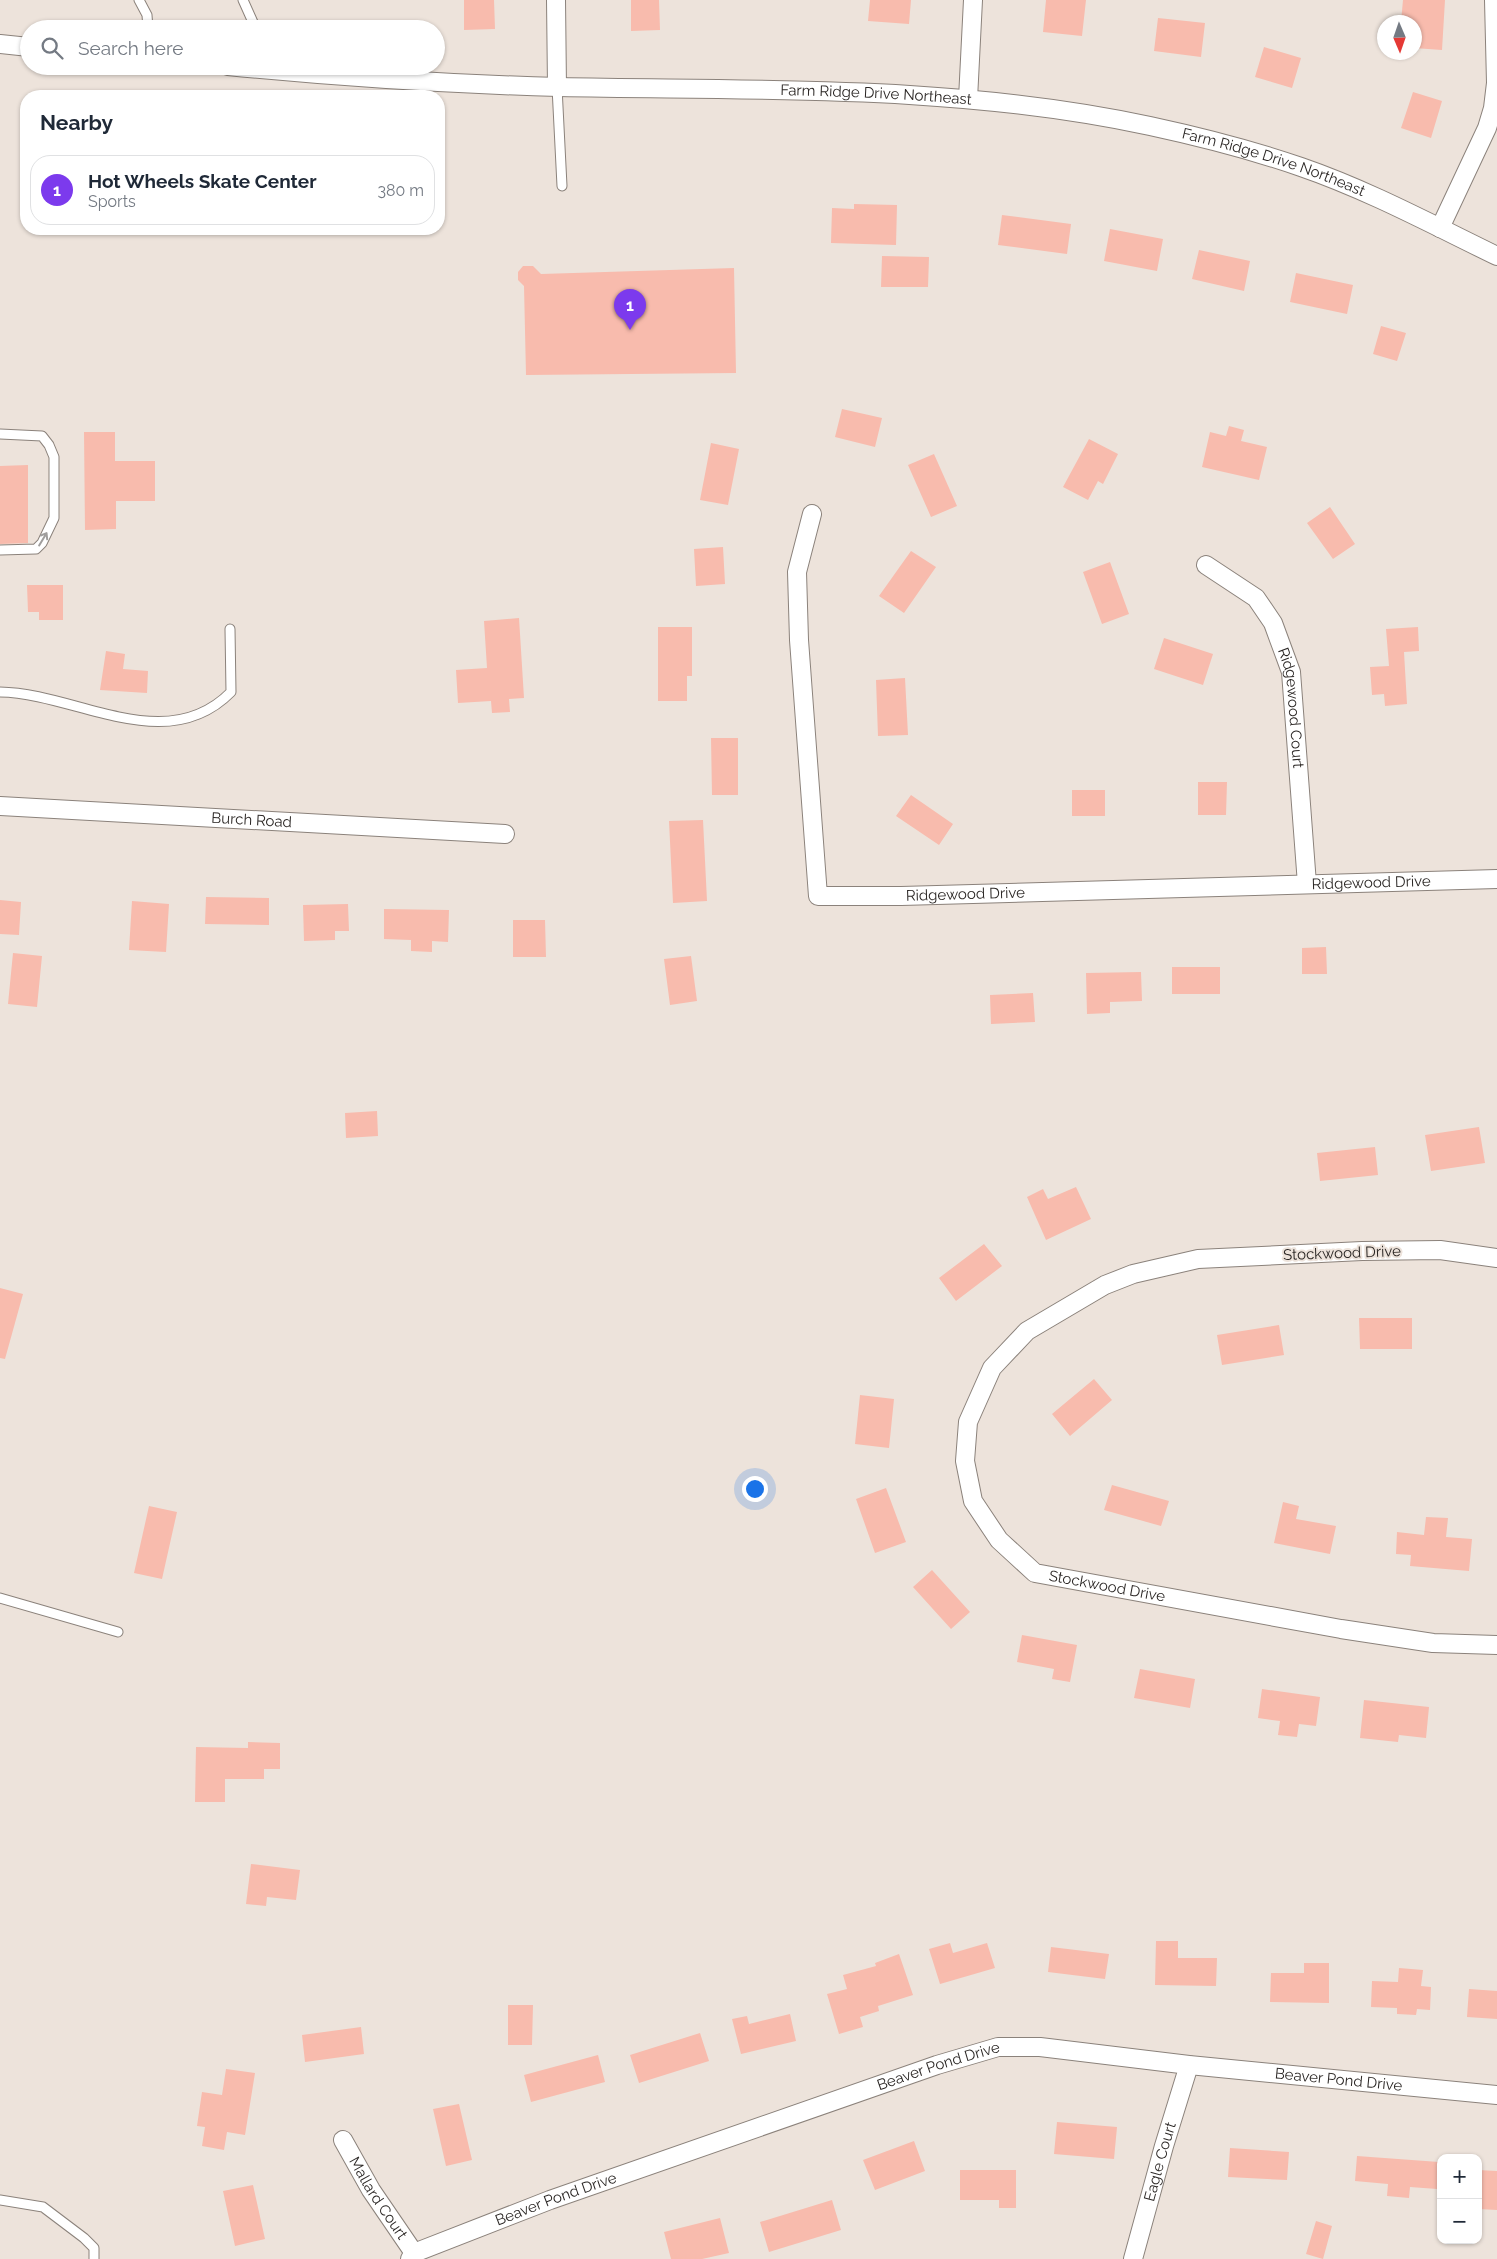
<!DOCTYPE html>
<meta charset="utf-8">
<style>
body{margin:0;font-family:Raleway,sans-serif;background:#f6f6f7;color:#1f2937}
.controls{position:absolute;right:15px;bottom:15px;display:grid;overflow:hidden;border-radius:10px;box-shadow:0 1px 4px #0004}
.controls button{width:45px;height:45px;display:grid;place-items:center;padding:0;border:0;border-bottom:1px solid #e0e1e3;background:#fff;color:#1f2937;font:25px sans-serif}
.compass{position:absolute;left:1377px;top:15px;width:45px;height:45px;border-radius:50%;background:#fff;box-shadow:0 1px 4px #0004;rotate:178deg}
.you{position:absolute;left:754px;top:1488px;width:18px;height:18px;margin:-12px;border:4px solid #fff;border-radius:50%;background:#1a73e8;box-shadow:0 0 0 8px #1a73e833}
.badge{display:grid;place-items:center;width:32px;height:32px;border-radius:50%;background:#7c3aed;color:#fff;font-size:16px;font-weight:700}
.pin{position:absolute;translate:-50% -41px;filter:drop-shadow(0 1px 2px #0008)}
.pin::after{content:'';position:absolute;top:26px;width:18px;height:15px;background:inherit;clip-path:polygon(0 0,100% 0,50% 100%)}
.list{margin:0;padding:0;list-style:none}
h2{display:flex;justify-content:space-between;align-items:center;height:65px;margin:0;padding:0 20px;font-size:21px}
h2 small{font-size:16px;font-weight:400;color:#747a83}
.list li{display:grid;grid-template-columns:32px 1fr auto;gap:15px;align-items:center;box-sizing:border-box;height:70px;margin:0 10px 10px;padding:0 10px;border:1px solid #e0e1e3;border-radius:20px}
.list b{display:block;font-size:19px;white-space:nowrap}
.list p{margin:0;font-size:16px;white-space:nowrap;color:#747a83}
.list em{font-size:16px;font-style:normal;color:#747a83}
.icon{flex:none;width:28px;height:28px;fill:none;stroke:currentColor;stroke-width:2;stroke-linecap:round;stroke-linejoin:round}
.map{position:relative;flex:none;width:1497px;height:2259px;overflow:hidden}
.search{position:absolute;background:#fff;box-shadow:0 1px 4px #0004;left:20px;top:20px;width:425px;height:55px;display:flex;align-items:center;gap:12px;box-sizing:border-box;padding:0 18px;border-radius:28px;color:#747a83;font-size:19px}
.panel{position:absolute;background:#fff;box-shadow:0 1px 4px #0004;left:20px;top:90px;width:425px;height:145px;border-radius:20px}
.map>svg:first-child{display:block}
.building{fill:#f8bbad}
.lines{fill:none;stroke-linecap:round;stroke-linejoin:round}
.service-casing{stroke:#8b827b;stroke-width:11}
.minor-casing{stroke:#8b827b;stroke-width:20}
.service{stroke:#fff;stroke-width:9}
.minor{stroke:#fff;stroke-width:18}
.oneway{stroke:#a09e9d}
.labels{text-anchor:middle;stroke-width:4;stroke-linejoin:round;paint-order:stroke}
.street-label{font-size:15px;fill:#2b2725;stroke:#ede3db}
</style>
<div class="map">
<svg width="1497" height="2259" viewBox="0 0 1497 2259">
<rect width="100%" height="100%" fill="#ede3db"/>
<path class="building" d="M464,0H494L495,29L464,30Z
M631,0H659L660,30L631,31Z
M870,0H911L909,24L868,21Z
M1046,0H1086L1082,36L1043,32Z
M1403,0H1445L1442,50L1414,48V22H1401Z
M1158,18L1205,23L1201,57L1154,51Z
M1264,47L1301,58L1292,88L1255,77Z
M1413,92L1442,101L1431,138L1401,128Z
M854,204L897,205L896,245L831,243L832,208L854,209Z
M1002,215L1071,224L1067,254L998,245Z
M1110,229L1163,239L1157,271L1104,261Z
M1199,250L1250,261L1244,291L1192,279Z
M882,256L929,257L928,287H881Z
M523,266H533L541,274L734,268L736,373L526,375L524,286L518,280V272Z
M1296,273L1353,285L1347,314L1290,302Z
M1381,326L1406,333L1397,361L1373,354Z
M842,409L882,418L875,447L835,437Z
M1229,426L1244,430L1241,441L1267,447L1259,480L1202,467L1210,432L1226,436Z
M84,432H115V461H155V501H116V529L85,530Z
M1089,439L1118,454L1103,484L1098,481L1088,500L1063,487Z
M711,443L739,449L728,505L700,500Z
M934,454L957,506L931,517L908,465Z
M28,465V543L0,544V466Z
M1330,507L1355,544L1333,559L1307,523Z
M723,547L725,584L696,586L694,549Z
M911,551L936,567L904,613L879,596Z
M1110,562L1129,614L1102,624L1083,572Z
M27,585H63V620H39V612H28Z
M519,618L524,698L509,699L510,712L492,713L491,701L458,703L456,670L487,668L484,621Z
M658,627H692V676H687V701H658Z
M1418,627L1419,651L1404,652L1407,704L1385,706L1384,694L1372,695L1370,667L1389,666L1386,629Z
M1164,638L1213,654L1203,685L1154,669Z
M106,651L125,654L123,669L148,671L147,693L100,690Z
M905,678L908,735L878,736L876,680Z
M711,738H738V795H712Z
M1198,782H1227L1226,815H1198Z
M1072,790H1105V816H1072Z
M911,795L953,824L939,845L896,816Z
M703,820L707,901L673,903L669,821Z
M206,897L269,898V925L205,924Z
M0,900L21,902L19,935L0,934Z
M132,901L169,904L166,952L129,950Z
M348,904L349,931H335V940L304,941L303,905Z
M384,909L449,910L448,942L432,941V952L411,951V940L384,939Z
M513,920H545L546,957H513Z
M1326,947L1327,974H1302V948Z
M13,953L42,956L37,1007L8,1004Z
M691,956L697,1001L670,1005L664,959Z
M1172,967H1220V994H1172Z
M1141,972L1142,1001L1110,1002V1013L1087,1014L1086,973Z
M1033,993L1035,1022L991,1024L990,995Z
M377,1111L378,1136L346,1138L345,1113Z
M1479,1127L1485,1163L1431,1171L1425,1135Z
M1375,1147L1378,1175L1320,1181L1317,1153Z
M1076,1187L1091,1219L1046,1240L1027,1197L1043,1189L1048,1199Z
M984,1244L1002,1266L956,1301L939,1278Z
M0,1288L23,1294L5,1359L0,1358Z
M1359,1318H1412V1349H1360Z
M1279,1325L1284,1355L1222,1365L1217,1335Z
M1094,1379L1112,1400L1070,1436L1052,1414Z
M860,1395L894,1399L889,1448L855,1444Z
M1112,1485L1169,1501L1161,1526L1104,1510Z
M886,1488L906,1542L875,1553L856,1499Z
M1283,1502L1299,1506L1296,1519L1336,1526L1330,1554L1274,1543Z
M149,1506L177,1512L162,1579L134,1573Z
M1426,1517L1448,1518L1446,1537L1472,1539L1469,1571L1410,1566L1411,1555L1396,1554L1397,1532L1424,1535Z
M932,1570L970,1612L951,1629L913,1587Z
M1022,1635L1077,1645L1070,1682L1052,1679L1054,1669L1017,1662Z
M1140,1669L1195,1679L1190,1708L1134,1698Z
M1262,1689L1320,1697L1316,1726L1299,1724L1297,1737L1278,1735L1280,1721L1258,1718Z
M1364,1700L1429,1707L1426,1738L1399,1735L1398,1742L1360,1738Z
M248,1742L280,1743V1769H264V1779H225V1802H195L196,1747L248,1748Z
M251,1864L300,1870L296,1900L267,1897L266,1906L246,1904Z
M1156,1941H1178V1958H1217L1216,1986L1155,1985Z
M950,1943L953,1953L987,1943L995,1968L940,1984L929,1949Z
M1051,1947L1109,1954L1105,1979L1048,1972Z
M899,1954L913,1995L878,2006L879,2011L860,2017L863,2027L839,2034L827,1994L847,1989L843,1975L876,1966L875,1963Z
M1304,1963H1329V2003L1270,2002L1271,1973H1304Z
M1399,1968L1423,1970L1421,1986L1431,1987L1430,2010L1417,2009L1416,2015L1397,2014V2008L1371,2007L1372,1981L1398,1982Z
M1469,1989L1497,1991V2019L1467,2017Z
M508,2005H533L532,2045H508Z
M790,2014L796,2041L741,2054L732,2019L747,2016L749,2024Z
M361,2027L364,2054L305,2062L302,2035Z
M700,2033L709,2061L639,2083L630,2055Z
M598,2055L605,2082L531,2102L524,2075Z
M226,2069L255,2073L245,2135L227,2132L224,2150L202,2146L205,2127L197,2126L202,2092L222,2095Z
M459,2104L472,2160L446,2166L433,2109Z
M1057,2122L1117,2127L1114,2159L1054,2154Z
M914,2141L925,2171L875,2190L863,2160Z
M1230,2148L1289,2152L1287,2180L1228,2177Z
M1357,2156L1439,2162L1437,2189L1410,2187L1409,2198L1387,2196L1388,2184L1355,2181Z
M960,2170H1016V2208H999V2200H960Z
M1478,2170L1497,2171V2210L1478,2209Z
M253,2185L265,2239L235,2246L223,2191Z
M832,2200L841,2230L769,2252L760,2222Z
M720,2218L729,2253L702,2259H671L664,2232Z
M1316,2221L1332,2226L1323,2259L1306,2254Z"/>
<g class="lines">
<g class="service-casing">
<path id="service" d="M139,0L147,15L148,29
M243,0L256,29
M557,87L562,186
M0,434L42,436L49,445L54,457V518L42,543L36,549L0,550
M0,692C76,693 166,758 231,692L230,629
M0,1598L118,1632
M0,2200L43,2207L84,2238L94,2248V2259"/>
</g>
<g class="minor-casing">
<g id="minor">
<path d="M556,0L557,87"/>
<path d="M0,44L29,47"/>
<path id="s1" d="M228,66C338,77 448,84 559,87C758,91 954,84 1150,126C1201,137 1252,150 1301,167C1368,190 1433,225 1497,256"/>
<path d="M968,99L973,0"/>
<path d="M1440,228L1487,128L1493,108L1496,83L1494,0"/>
<path id="s2" d="M812,514L797,572L799,640L818,896H901L1497,879"/>
<path id="s3" d="M1206,565L1256,598L1273,623L1291,672L1307,884"/>
<path id="s4" d="M0,806L505,834"/>
<path id="s5" d="M1497,1258L1440,1250L1362,1251L1198,1259L1133,1274L1105,1285L1027,1331L992,1368L968,1422L965,1461L973,1501L999,1540L1035,1573L1341,1629L1433,1643L1497,1645"/>
<path id="s6" d="M343,2140L371,2190L414,2253"/>
<path id="s7" d="M410,2259L414,2253L550,2200L937,2065L998,2047H1040L1189,2065L1497,2095"/>
<path id="s8" d="M1133,2259L1164,2146L1189,2065"/>
</g>
</g>
<use href="#service" class="service"/>
<use href="#minor" class="minor"/>
</g>
<defs><path id="oneway-shaft" d="M-6 0H5M1.5-3L5.5 0L1.5 3" fill="none" stroke-width="1.6" stroke-linecap="round" stroke-linejoin="round" transform="scale(1.25)"/></defs>
<use class="oneway" href="#oneway-shaft" transform="translate(43 539) rotate(-59)"/>
<g class="labels">
<g class="street-label">
<text dy="5" stroke="none"><textPath href="#s1" startOffset="649">Farm Ridge Drive Northeast</textPath></text>
<text dy="5" stroke="none"><textPath href="#s1" startOffset="1054">Farm Ridge Drive Northeast</textPath></text>
<text dy="5" stroke="none"><textPath href="#s3" startOffset="178">Ridgewood Court</textPath></text>
<text dy="5" stroke="none"><textPath href="#s4" startOffset="252">Burch Road</textPath></text>
<text dy="5" stroke="none"><textPath href="#s2" startOffset="938">Ridgewood Drive</textPath></text>
<text dy="5" stroke="none"><textPath href="#s2" startOffset="532">Ridgewood Drive</textPath></text>
<text transform="translate(1342 1253) rotate(-2)" y="5">Stockwood Drive</text>
<text dy="5" stroke="none"><textPath href="#s5" startOffset="846">Stockwood Drive</textPath></text>
<text dy="5" stroke="none"><textPath href="#s7" startOffset="564">Beaver Pond Drive</textPath></text>
<text dy="5" stroke="none"><textPath href="#s7" startOffset="969">Beaver Pond Drive</textPath></text>
<text dy="5" stroke="none"><textPath href="#s8" startOffset="101">Eagle Court</textPath></text>
<text dy="5" stroke="none"><textPath href="#s6" startOffset="68">Mallard Court</textPath></text>
<text dy="5" stroke="none"><textPath href="#s7" startOffset="159">Beaver Pond Drive</textPath></text>
</g>
</g>
</svg>
<div class="controls">
<button>+</button>
<button>−</button>
</div>
<svg class="compass" viewBox="-18 -18 36 36"><path d="M0-13l5 13h-10z" fill="#e53935"/><path d="M0 13l5-13h-10z" fill="#747a83"/></svg>
<div class="you"></div>
<div class="pin badge" style="left:630px;top:330px">1</div>
<div class="search"><svg class="icon" aria-label="search" viewBox="0 0 24 24"><circle cx="10" cy="10" r="6"/><path d="M15 15l6 6"/></svg>Search here</div>
<section class="panel">
<h2>Nearby<small></small></h2>
<ul class="list">
<li><span class="badge">1</span><div><b>Hot Wheels Skate Center</b><p>Sports</p></div><em>380 m</em></li>
</ul>
</section>
</div>
